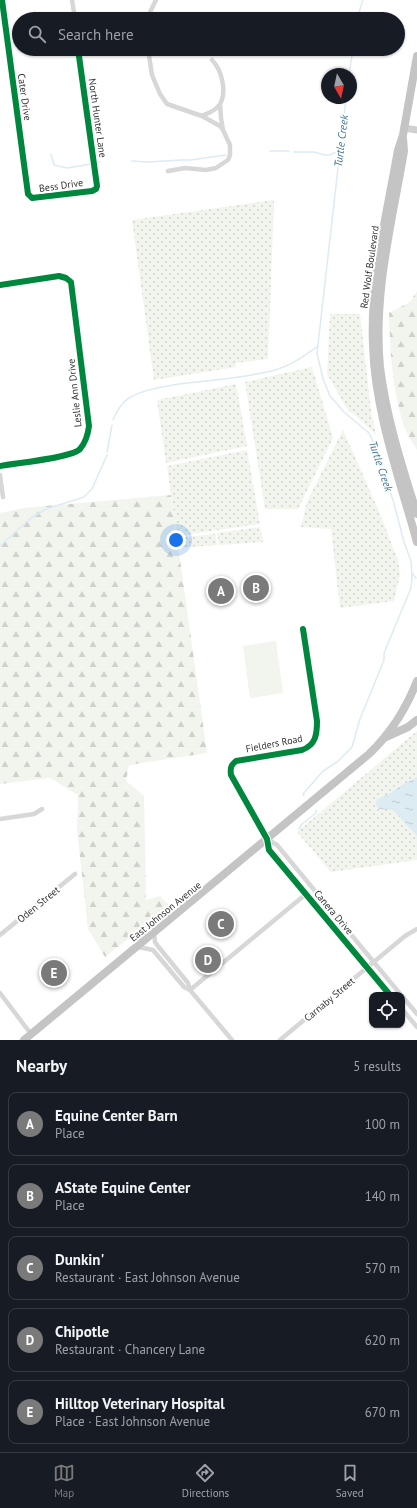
<!DOCTYPE html>
<meta charset="utf-8">
<style>
body{margin:0;font-family:"PT Sans",sans-serif;background:#20242c;color:#f1f3f6}
.controls{position:absolute;right:12px;bottom:12px;display:grid;overflow:hidden;border-radius:8px;box-shadow:0 1px 3px #0004}
.controls button{width:36px;height:36px;display:grid;place-items:center;padding:0;border:0;border-bottom:1px solid #363941;background:#171b24;color:#f1f3f6;font:20px sans-serif}
.compass{position:absolute;left:321px;top:68px;width:36px;height:36px;border-radius:50%;background:#171b24;box-shadow:0 1px 3px #0004;rotate:171deg}
.you{position:absolute;left:176px;top:540px;width:14px;height:14px;margin:-10px;border:3px solid #fff;border-radius:50%;background:#1a73e8;box-shadow:0 0 0 6px #1a73e833}
.badge{display:grid;place-items:center;width:26px;height:26px;border-radius:50%;background:#7a7a7a;color:#fff;font-size:13px;font-weight:700}
.pin{position:absolute;translate:-50% -50%;border:2px solid #fff;box-shadow:0 1px 4px #0006}
.list{margin:0;padding:0;list-style:none}
h2{display:flex;justify-content:space-between;align-items:center;height:52px;margin:0;padding:0 16px;font-size:17px}
h2 small{font-size:13px;font-weight:400;color:#9ea1a6}
.list li{display:grid;grid-template-columns:26px 1fr auto;gap:12px;align-items:center;box-sizing:border-box;height:64px;margin:0 8px 8px;padding:0 8px;border:1px solid #363941;border-radius:8px}
.list b{display:block;font-size:15px;white-space:nowrap}
.list p{margin:0;font-size:13px;white-space:nowrap;color:#9ea1a6}
.list em{font-size:13px;font-style:normal;color:#9ea1a6}
.icon{flex:none;width:22px;height:22px;fill:none;stroke:currentColor;stroke-width:2;stroke-linecap:round;stroke-linejoin:round}
.map{position:relative;flex:none;width:417px;height:1040px;overflow:hidden}
.search{position:absolute;background:#171b24;box-shadow:0 1px 3px #0004;left:12px;right:12px;top:12px;height:44px;display:flex;align-items:center;gap:10px;box-sizing:border-box;padding:0 14px;border-radius:22px;color:#9ea1a6;font-size:15px}
.sheet{height:412px;background:#171b24}
nav{display:flex;justify-content:space-around;align-items:center;box-sizing:border-box;height:56px;border-top:1px solid #363941;background:#171b24;font-size:11px;color:#9ea1a6}
nav a{display:grid;justify-items:center;gap:2px}
nav .on{color:#7a7a7a}
.map>svg:first-child{display:block}
.green{fill:url(#green-dots)}
.forest{fill:url(#forest-firs)}
.pitch{fill:#f1f5ed}
.water{fill:url(#water-ripples)}
.lines{fill:none;stroke-linecap:round;stroke-linejoin:round}
.stream{stroke:#ddebf3;stroke-width:1.5}
.street{stroke:#d7d7d7;stroke-width:4.5}
.secondary{stroke:#d0d0d0;stroke-width:7}
.highway{stroke:#c4c4c4;stroke-width:8}
.cycleway-casing{stroke:#fff;stroke-width:8}
.cycleway{stroke:#00873e;stroke-width:6}
.labels{text-anchor:middle;stroke-width:4;stroke-linejoin:round;paint-order:stroke}
.street-label{font-size:10px;fill:#333;stroke:#fff}
.water-label{font-size:11px;font-style:italic;fill:#3f7597;stroke:#fff}
</style>
<div class="map">
<svg width="417" height="1040" viewBox="0 0 417 1040">
<defs>
<pattern id="green-dots" width="8" height="8" patternUnits="userSpaceOnUse"><rect width="8" height="8" fill="#f1f5ed"/><path d="M2 2h.1M6 6h.1" fill="none" stroke="#cfd2cc" stroke-width="1.8" stroke-linecap="round"/></pattern>
<pattern id="forest-firs" width="22" height="20" patternUnits="userSpaceOnUse"><rect width="22" height="20" fill="#f1f5ed"/><path d="M5 1l3.5 6h-7zM16 11l3.5 6h-7z" fill="#cfd2cc"/></pattern>
<pattern id="water-ripples" width="26" height="14" patternUnits="userSpaceOnUse"><rect width="26" height="14" fill="#ddebf3"/><path d="M2 4q2-2 4 0t4 0M15 11q2-2 4 0t4 0" fill="none" stroke="#becad1"/></pattern>
</defs>
<rect width="100%" height="100%" fill="#fff"/>
<path class="green" d="M274,200L268,359L235,363L236,367L154,380L132,220Z
M330,314H360L371,410L376,435L353,413L349,412L327,374Z
M312,367L333,438L298,509H265L245,382Z
M236,384L247,446L166,463L157,400Z
M343,430L378,509L398,560L400,575L394,601L340,608L331,529L301,527L307,502Z
M247,450L260,524L177,536L167,466Z
M260,527L263,542L219,545L217,533Z
M215,534L217,545L178,548L177,538Z
M417,731V860L331,872L297,832Z"/>
<path class="forest" d="M417,291V450C413,443 407,434 404,426C392,390 390,351 389,313L410,302Z
M171,495L207,753L129,765L126,781L144,796L146,900L160,896L170,906L105,957L88,929L77,830L78,795L50,778L0,784V513L23,508Z"/>
<path class="pitch" d="M276,641L283,693L250,698L243,646Z"/>
<path class="water" d="M417,777V836L393,810L379,809L375,803L378,799L389,794L402,785Z"/>
<g class="lines">
<path class="stream" d="M358,19L360,9L363,0
M349,74L353,49
M270,151H289
M294,152H314L325,155H329L339,151
M51,154L54,165L67,168L91,164
M132,161L148,162L182,160H190L226,155
M97,162H100
M113,420C117,411 121,403 129,398C144,389 162,387 179,384C210,380 246,378 275,370C292,365 304,356 318,346
M107,452L112,425
M0,546L31,518L46,509L84,497L92,489L107,455
M412,573L416,578
M304,796L303,794L323,771L337,762L352,747L360,719L384,660V653L411,588L412,577L411,561L404,542L393,500L370,434L344,412L330,396L323,379L317,353L346,98
M299,829L302,824L316,813V810"/>
<path class="street" d="M2,0L28,194L32,198L92,191L96,189L97,186L78,49
M72,0L75,19
M148,19L151,10L156,0
M148,49L152,75L160,94L167,104L202,116L220,126L223,130L230,145V155L228,160L216,168L206,170L185,168L168,171
M220,104L221,118L223,130
M202,116C208,113 216,111 220,104C227,92 222,70 212,60
M0,285L59,276L66,278L71,282L89,426C88,434 86,442 80,449C72,458 15,463 0,466
M0,475L3,497
M303,629L317,721C317,734 316,745 302,750L236,761C231,765 230,768 231,775L267,839L269,850L390,995
M0,819L34,814L42,809
M267,839L277,845L401,995
M0,935L75,874
M138,947L153,950L184,987L190,990L188,983L157,945L155,942L154,932
M0,993L31,1034
M402,996L417,1014
M402,1009L417,1027
M232,1040L190,990L306,894
M280,1040L405,936L417,929"/>
<path class="secondary" d="M404,128L417,130"/>
<path class="highway" d="M417,56L403,135L398,150C387,214 370,279 373,345C375,412 399,477 417,542
M403,138L404,151C392,222 373,294 380,367C386,417 402,466 417,514
M386,737L408,727L417,720
M24,1040L369,754C391,733 406,709 417,681"/>
<g class="cycleway-casing">
<path id="cycleway" d="M2,0L28,194L32,198L92,191L96,189L97,186L78,49
M0,285L59,276L66,278L71,282L89,426C88,434 86,442 80,449C72,458 15,463 0,466
M303,629L317,721C317,734 316,745 302,750L236,761C231,765 230,768 231,775L267,839L269,850L390,995"/>
</g>
<use href="#cycleway" class="cycleway"/>
</g>
<g class="labels">
<g class="street-label">
<text transform="translate(25 97) rotate(82)" y="4">Cater Drive</text>
<text transform="translate(98 118) rotate(82)" y="4">North Hunter Lane</text>
<text transform="translate(61 185) rotate(-8)" y="4">Bess Drive</text>
<text transform="translate(369 267) rotate(-82)" y="4">Red Wolf Boulevard</text>
<text transform="translate(74 393) rotate(-96)" y="4">Leslie Ann Drive</text>
<text transform="translate(274 743) rotate(-11)" y="4">Fielders Road</text>
<text transform="translate(38 904) rotate(-39)" y="4">Oden Street</text>
<text transform="translate(165 911) rotate(-39)" y="4">East Johnson Avenue</text>
<text transform="translate(334 912) rotate(50)" y="4">Canera Drive</text>
<text transform="translate(329 999) rotate(-40)" y="4">Carnaby Street</text>
</g>
<g class="water-label">
<text transform="translate(341 141) rotate(-83)" y="4">Turtle Creek</text>
<text transform="translate(381 466) rotate(71)" y="4">Turtle Creek</text>
</g>
</g>
</svg>
<div class="controls">
<button><svg class="icon" aria-label="locate" viewBox="0 0 24 24"><circle cx="12" cy="12" r="6"/><path d="M12 2v4M12 18v4M2 12h4M18 12h4"/></svg></button>
</div>
<svg class="compass" viewBox="-18 -18 36 36"><path d="M0-13l5 13h-10z" fill="#e53935"/><path d="M0 13l5-13h-10z" fill="#9ea1a6"/></svg>
<div class="you"></div>
<div class="pin badge" style="left:221px;top:591px">A</div>
<div class="pin badge" style="left:256px;top:588px">B</div>
<div class="pin badge" style="left:221px;top:924px">C</div>
<div class="pin badge" style="left:208px;top:960px">D</div>
<div class="pin badge" style="left:54px;top:973px">E</div>
<div class="search"><svg class="icon" aria-label="search" viewBox="0 0 24 24"><circle cx="10" cy="10" r="6"/><path d="M15 15l6 6"/></svg>Search here</div>
</div>
<section class="sheet">
<h2>Nearby<small>5 results</small></h2>
<ul class="list">
<li><span class="badge">A</span><div><b>Equine Center Barn</b><p>Place</p></div><em>100 m</em></li>
<li><span class="badge">B</span><div><b>AState Equine Center</b><p>Place</p></div><em>140 m</em></li>
<li><span class="badge">C</span><div><b>Dunkin'</b><p>Restaurant · East Johnson Avenue</p></div><em>570 m</em></li>
<li><span class="badge">D</span><div><b>Chipotle</b><p>Restaurant · Chancery Lane</p></div><em>620 m</em></li>
<li><span class="badge">E</span><div><b>Hilltop Veterinary Hospital</b><p>Place · East Johnson Avenue</p></div><em>670 m</em></li>
</ul>
</section>
<nav>
<a class="on"><svg class="icon" aria-label="map" viewBox="0 0 24 24"><path d="M3 6l6-2 6 2 6-2v14l-6 2-6-2-6 2zM9 4v14M15 6v14"/></svg>Map</a>
<a><svg class="icon" aria-label="directions" viewBox="0 0 24 24"><path d="M12 3l9 9-9 9-9-9zM9 14v-3h6M13 9l2 2-2 2"/></svg>Directions</a>
<a><svg class="icon" aria-label="saved" viewBox="0 0 24 24"><path d="M7 4h10v16l-5-4-5 4z"/></svg>Saved</a>
</nav>
